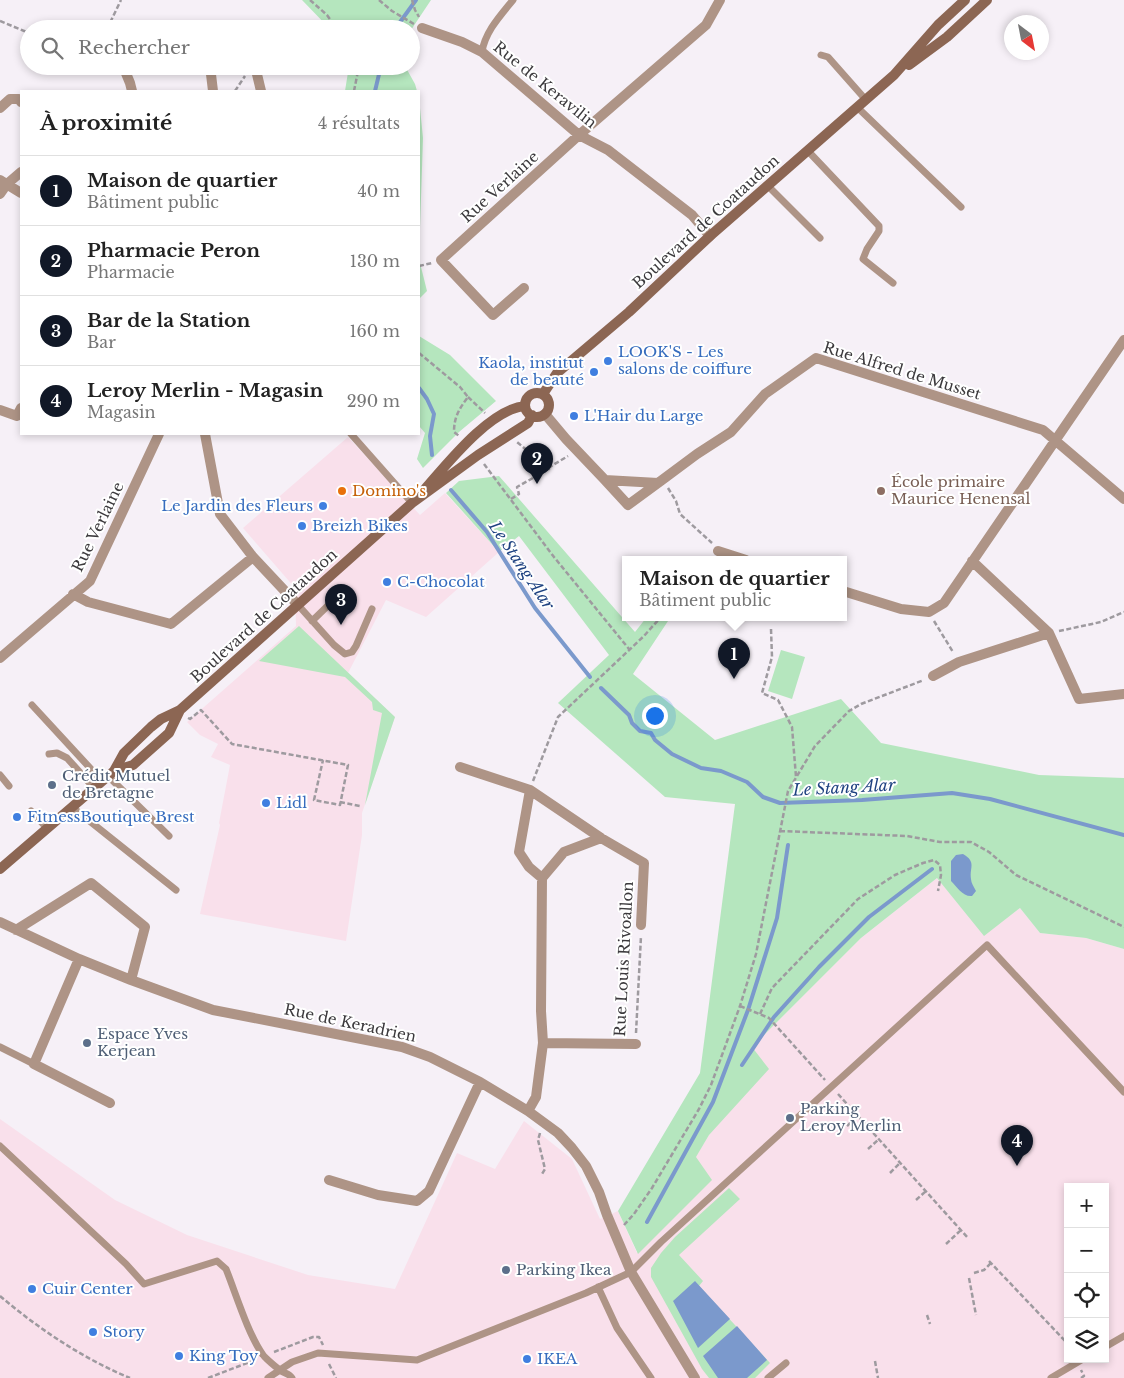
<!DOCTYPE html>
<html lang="fr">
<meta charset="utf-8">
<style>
body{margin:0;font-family:"Libre Baskerville",serif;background:#f2f2f2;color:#222}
.controls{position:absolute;right:15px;bottom:15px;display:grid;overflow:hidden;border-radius:0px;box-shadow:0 2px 8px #0003}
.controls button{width:45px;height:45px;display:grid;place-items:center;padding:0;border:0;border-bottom:1px solid #e0e0e0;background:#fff;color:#222;font:25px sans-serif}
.compass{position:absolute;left:1004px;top:15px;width:45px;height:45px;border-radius:50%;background:#fff;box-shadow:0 2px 8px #0003;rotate:148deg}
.you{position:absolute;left:654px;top:715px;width:18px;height:18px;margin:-12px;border:4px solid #fff;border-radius:50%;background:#1a73e8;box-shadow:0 0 0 8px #1a73e833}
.badge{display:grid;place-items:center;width:32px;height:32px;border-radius:50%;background:#111827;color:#fff;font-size:16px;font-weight:700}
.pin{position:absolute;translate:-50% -41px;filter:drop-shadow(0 1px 2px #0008)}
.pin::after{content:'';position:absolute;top:26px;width:18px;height:15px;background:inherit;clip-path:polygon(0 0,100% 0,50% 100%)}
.popup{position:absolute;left:622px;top:556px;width:225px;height:65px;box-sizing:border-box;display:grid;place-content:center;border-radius:0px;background:#fff;filter:drop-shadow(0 1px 4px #0005);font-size:16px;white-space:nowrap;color:#767676}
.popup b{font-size:19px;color:#222}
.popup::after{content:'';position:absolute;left:50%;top:100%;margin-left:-10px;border:10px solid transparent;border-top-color:#fff}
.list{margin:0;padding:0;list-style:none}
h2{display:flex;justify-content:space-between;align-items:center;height:65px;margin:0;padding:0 20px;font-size:21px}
h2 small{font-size:16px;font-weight:400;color:#767676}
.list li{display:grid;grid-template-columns:32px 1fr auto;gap:15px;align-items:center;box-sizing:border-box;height:70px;padding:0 20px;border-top:1px solid #e0e0e0}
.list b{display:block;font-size:19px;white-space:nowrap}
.list p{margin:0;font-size:16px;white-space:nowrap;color:#767676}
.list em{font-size:16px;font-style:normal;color:#767676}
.icon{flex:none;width:28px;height:28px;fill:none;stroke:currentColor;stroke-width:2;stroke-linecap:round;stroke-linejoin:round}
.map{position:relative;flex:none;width:1124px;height:1378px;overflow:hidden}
.search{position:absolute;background:#fff;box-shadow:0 2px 8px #0003;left:20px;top:20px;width:400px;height:55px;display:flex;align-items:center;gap:12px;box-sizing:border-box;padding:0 18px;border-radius:28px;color:#767676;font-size:19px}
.panel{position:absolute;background:#fff;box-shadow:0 2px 8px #0003;left:20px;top:90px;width:400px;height:345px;border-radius:0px}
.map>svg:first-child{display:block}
.commercial{fill:#f9e0eb;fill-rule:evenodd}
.green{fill:#b5e6be}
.water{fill:#7b99cc}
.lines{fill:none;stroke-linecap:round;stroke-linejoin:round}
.stream{stroke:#7b99cc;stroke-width:4}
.path{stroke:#9e9a9f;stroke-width:2.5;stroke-dasharray:5 2.5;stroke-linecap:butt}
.service{stroke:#ae9486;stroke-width:7}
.minor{stroke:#ae9486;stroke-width:10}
.secondary{stroke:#8c6653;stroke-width:10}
.shop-dot{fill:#3f7fe0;stroke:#fff;stroke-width:2}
.food-dot{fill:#e8710a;stroke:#fff;stroke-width:2}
.education-dot{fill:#8d6e63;stroke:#fff;stroke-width:2}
.service-dot{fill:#5c6f8a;stroke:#fff;stroke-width:2}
.labels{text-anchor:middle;stroke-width:4;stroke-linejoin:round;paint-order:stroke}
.street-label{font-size:15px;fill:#3c3a3d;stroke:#fff}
.shop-label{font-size:15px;fill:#366cbe;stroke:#fff;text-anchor:start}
.education-label{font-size:15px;fill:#785e54;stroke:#fff;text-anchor:start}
.food-label{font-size:15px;fill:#c56008;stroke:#fff;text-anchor:start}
.service-label{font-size:15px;fill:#4e5e75;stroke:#fff;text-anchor:start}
.water-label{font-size:16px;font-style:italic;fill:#1e4180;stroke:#fff}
</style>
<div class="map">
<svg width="1124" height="1378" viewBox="0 0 1124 1378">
<rect width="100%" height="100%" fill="#f6f0f7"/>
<path class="commercial" d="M348,437L420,515L445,493L499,552L426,617L386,600L348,673L395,717L362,813V835L346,941L200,914L220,825L219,823L230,765L211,757L218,744L200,735L187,722L296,626L295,588L243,528Z
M937,878L984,935L1020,908L1040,933L1086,938L1124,949V1378H0V1119L115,1200L187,1235L308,1275L395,1289L457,1153L495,1169L524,1121L572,1159L600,1219L618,1211L637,1253L709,1135L752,1047L861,938ZM1068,1187H1105V1359H1068Z"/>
<path class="green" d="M302,0H431L411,30V29H330Z
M349,66H405L415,84L417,91H345Z
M419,98L423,138L419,259L427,291L419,299Z
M419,336L450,355L496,401L459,432L423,468L417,459L425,433L419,426Z
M499,476L635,632L646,618H670L633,674L715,740L841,699L881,743L1039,775L1124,778V949L1086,938L1040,933L1020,908L984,936L937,878L861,938L752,1047L769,1069L709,1135L696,1157L712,1180L638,1254L618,1211L700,1073L735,804L665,797L558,703L609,655L519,536L499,552L446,493L459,481Z
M299,626L395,717L365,805L382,713L373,710L372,702L345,677L259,661Z
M781,650L805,657L792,699L768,691Z
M729,1188L740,1199L679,1255L703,1281L699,1286L770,1363L755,1378H709L702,1369L651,1277V1268L661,1253L675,1237Z"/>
<path class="water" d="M963,854C977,862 969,868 971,879C971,883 974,887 976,891L972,896C963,897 957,887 951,881V861L956,855Z
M695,1281L730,1319L698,1348L673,1301Z
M737,1326L767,1360L747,1378H718L703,1356Z"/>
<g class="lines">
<path class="stream" d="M395,29L416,0
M375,91L381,66
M419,388L427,399L434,414L430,436L432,455
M451,490L487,532L535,608L590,677
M601,688L629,715L632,723L640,731L651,733L655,740L672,754L701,768L721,771L747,782L763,797L780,803L862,800L952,793L990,799L1124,835
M742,1065L774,1017L819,967L869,917L932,869
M647,1222L713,1102L748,1010L777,918L788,845"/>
<path class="path" d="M310,0L327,15L337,29
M379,0L392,11L414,24
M412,0L415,10L419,17
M0,21L29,33
M107,29L121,0
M235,91L245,76
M354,91L359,66
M419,266L432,263
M419,353L460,387L468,397C459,409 454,417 454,432L459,436
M468,397L485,413
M484,464L554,557L629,649
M548,468L568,456
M668,488L676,501L680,514L712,543
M511,499L519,494L517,487L549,469L517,442
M934,621L953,652
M771,629L772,657L762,693L778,700L792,727L796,777
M1059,631L1101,622L1124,612
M188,718L190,719L201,710L232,744L348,765L340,805L314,800L323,760
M533,781L558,717L644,636L660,618
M340,802L360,806
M780,831L907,836L940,842H971L989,852L1016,875L1124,927
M740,1006L769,1018L825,1080
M760,1014L772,988L858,899L895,875L923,863L934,860L940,865L941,875L938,891
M636,1033L641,936
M838,1094L968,1238
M847,1126L858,1116
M540,1133L538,1140L545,1169L542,1174
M868,1149L879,1139
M890,1173L900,1163
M916,1200L926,1191
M624,1225L634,1214L652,1188L699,1109L711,1085L740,1006L756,954L788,791L815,746L849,711L861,704L924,680
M946,1244L961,1230
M989,1261L1068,1344
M974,1273L984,1270L991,1263
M969,1278L976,1315
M0,1296C39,1329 82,1358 130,1378
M927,1315L930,1324
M274,1352L313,1337H319L323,1345
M875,1361L878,1378
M329,1364L336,1378
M208,1378L255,1360
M1081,1378L1084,1376L1081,1370"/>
<path class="service" d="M482,52C485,32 500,16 513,0
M821,55L828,57L866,100
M858,108L961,207
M808,151L879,226V231L867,249L863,259L893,283
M768,186L820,238
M351,434L412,503
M298,605L334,645L345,654L352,652L356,646L372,609
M312,621L341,593
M32,705L102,781
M49,754L57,753L67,758L94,788
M0,775L9,786
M108,776L169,836
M72,807L176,890
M31,811L47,828
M0,1047L34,1064
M0,1146L126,1264L144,1284L217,1261L226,1269C236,1294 248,1334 263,1355C263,1356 279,1370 280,1370C285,1374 289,1373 292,1378
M598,1287L617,1328L651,1378
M1105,1347L1124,1336
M268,1378L292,1362L318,1353L417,1360L586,1293L631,1272L661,1242L987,945L1124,1092
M768,1378L786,1363
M1051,1378L1083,1359"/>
<path class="minor" d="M422,28L462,42L482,52L579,135L608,150L692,215L710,236
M123,66L130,83L132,91
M210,66L213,91
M255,66L261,91
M0,108L10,99H19L21,102
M0,180L21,193
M0,194L7,184L21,172
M524,288L493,315L441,260L579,135L706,25L720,0
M0,410L17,416L21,408
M545,414L566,439L605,480L658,483L697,454L731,432L765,394L816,358L1043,430L1124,499
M205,434L220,514L253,557L298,605
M605,480L628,505L658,483
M718,551L746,560
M972,561L1049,633L1079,699L1124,694
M843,591L901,609L929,612L944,603L1124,340
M73,594L88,602L171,624L253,557
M0,658L90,581L159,434
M933,676L959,662L1049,633
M460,767L530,790
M542,878L529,867L519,852L530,790L601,838
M0,922L79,959L131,980L213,1010L402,1047L430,1057L480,1082L528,1111L558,1133L572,1148L586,1166L599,1192L607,1215L631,1272L695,1378
M16,930L91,883L145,927L131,980
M79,959L34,1064L110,1103
M543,1043L636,1044
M528,1111L536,1097L543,1043L541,1011L542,878L564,852L601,838L644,863L641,925
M329,1180L378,1195L417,1201L429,1191L480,1082"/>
<path class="secondary" d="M909,65L947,37L987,0
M525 405a12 12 0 1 1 24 0a12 12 0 1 1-24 0Z
M543,394L557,373L629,312L710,236L894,75L938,25L965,0
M425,489C447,464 490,409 525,406
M114,771L133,765L169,733L180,710
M0,869L114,771L124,753L151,727L161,719L180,710L412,503L478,455L528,423L532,415"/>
</g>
<g class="shop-dot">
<circle cx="608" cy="361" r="5"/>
<circle cx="594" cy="372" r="5"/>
<circle cx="574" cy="416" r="5"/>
<circle cx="323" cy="506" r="5"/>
<circle cx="302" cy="526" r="5"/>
<circle cx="387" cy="582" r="5"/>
<circle cx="266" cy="803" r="5"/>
<circle cx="17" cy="817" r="5"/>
<circle cx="32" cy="1289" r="5"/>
<circle cx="93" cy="1332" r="5"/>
<circle cx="179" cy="1356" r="5"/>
<circle cx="527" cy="1359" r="5"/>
</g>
<circle class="food-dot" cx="342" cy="491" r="5"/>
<circle class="education-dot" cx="881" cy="491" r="5"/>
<g class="service-dot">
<circle cx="52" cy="785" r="5"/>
<circle cx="87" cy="1043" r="5"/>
<circle cx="790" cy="1118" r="5"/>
<circle cx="506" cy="1270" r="5"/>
</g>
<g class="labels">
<g class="street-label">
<text transform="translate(545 85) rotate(39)" y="5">Rue de Keravilin</text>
<text transform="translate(500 187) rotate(-42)" y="5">Rue Verlaine</text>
<text transform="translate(706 222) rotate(-42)" y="5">Boulevard de Coataudon</text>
<text transform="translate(902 371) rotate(17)" y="5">Rue Alfred de Musset</text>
<text transform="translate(98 527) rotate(-64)" y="5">Rue Verlaine</text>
<text transform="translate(264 616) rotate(-42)" y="5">Boulevard de Coataudon</text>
<text transform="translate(624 959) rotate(-87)" y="5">Rue Louis Rivoallon</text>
<text transform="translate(350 1023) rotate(12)" y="5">Rue de Keradrien</text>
</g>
<g class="shop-label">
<text x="618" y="357">LOOK'S - Les<tspan x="618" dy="17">salons de coiffure</tspan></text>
<text x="584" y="368" text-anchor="end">Kaola, institut<tspan x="584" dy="17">de beauté</tspan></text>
<text x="584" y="421">L'Hair du Large</text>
<text x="313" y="511" text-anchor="end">Le Jardin des Fleurs</text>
<text x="312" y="531">Breizh Bikes</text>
<text x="397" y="587">C-Chocolat</text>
<text x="276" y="808">Lidl</text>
<text x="27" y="822">FitnessBoutique Brest</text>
<text x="42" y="1294">Cuir Center</text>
<text x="103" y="1337">Story</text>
<text x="189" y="1361">King Toy</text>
<text x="537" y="1364">IKEA</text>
</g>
<g class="education-label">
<text x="891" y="487">École primaire<tspan x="891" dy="17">Maurice Henensal</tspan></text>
</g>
<g class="food-label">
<text x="352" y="496">Domino's</text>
</g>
<g class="service-label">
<text x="62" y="781">Crédit Mutuel<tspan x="62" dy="17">de Bretagne</tspan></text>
<text x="97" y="1039">Espace Yves<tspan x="97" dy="17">Kerjean</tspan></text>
<text x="800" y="1114">Parking<tspan x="800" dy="17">Leroy Merlin</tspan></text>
<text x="516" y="1275">Parking Ikea</text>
</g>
<g class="water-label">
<text transform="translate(522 565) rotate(56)" y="6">Le Stang Alar</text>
<text transform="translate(844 787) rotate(-3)" y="6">Le Stang Alar</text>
</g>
</g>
</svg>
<div class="controls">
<button>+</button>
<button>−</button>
<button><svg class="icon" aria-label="locate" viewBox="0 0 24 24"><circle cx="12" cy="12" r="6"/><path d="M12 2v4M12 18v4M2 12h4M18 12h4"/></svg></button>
<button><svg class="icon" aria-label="layers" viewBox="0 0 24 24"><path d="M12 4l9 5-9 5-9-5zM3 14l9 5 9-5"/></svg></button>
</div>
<svg class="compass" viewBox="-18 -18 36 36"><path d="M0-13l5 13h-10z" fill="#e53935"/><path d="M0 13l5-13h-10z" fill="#767676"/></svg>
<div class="you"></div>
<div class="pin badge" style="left:734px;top:679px">1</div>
<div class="popup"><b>Maison de quartier</b>Bâtiment public</div>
<div class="pin badge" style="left:537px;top:484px">2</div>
<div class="pin badge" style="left:341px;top:625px">3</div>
<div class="pin badge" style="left:1017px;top:1166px">4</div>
<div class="search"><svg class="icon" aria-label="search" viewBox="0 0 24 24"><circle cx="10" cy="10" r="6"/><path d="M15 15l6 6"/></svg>Rechercher</div>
<section class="panel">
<h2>À proximité<small>4 résultats</small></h2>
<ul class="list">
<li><span class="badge">1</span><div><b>Maison de quartier</b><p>Bâtiment public</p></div><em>40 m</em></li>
<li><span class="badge">2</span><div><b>Pharmacie Peron</b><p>Pharmacie</p></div><em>130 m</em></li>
<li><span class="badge">3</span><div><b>Bar de la Station</b><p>Bar</p></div><em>160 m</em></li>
<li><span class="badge">4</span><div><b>Leroy Merlin - Magasin</b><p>Magasin</p></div><em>290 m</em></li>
</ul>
</section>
</div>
